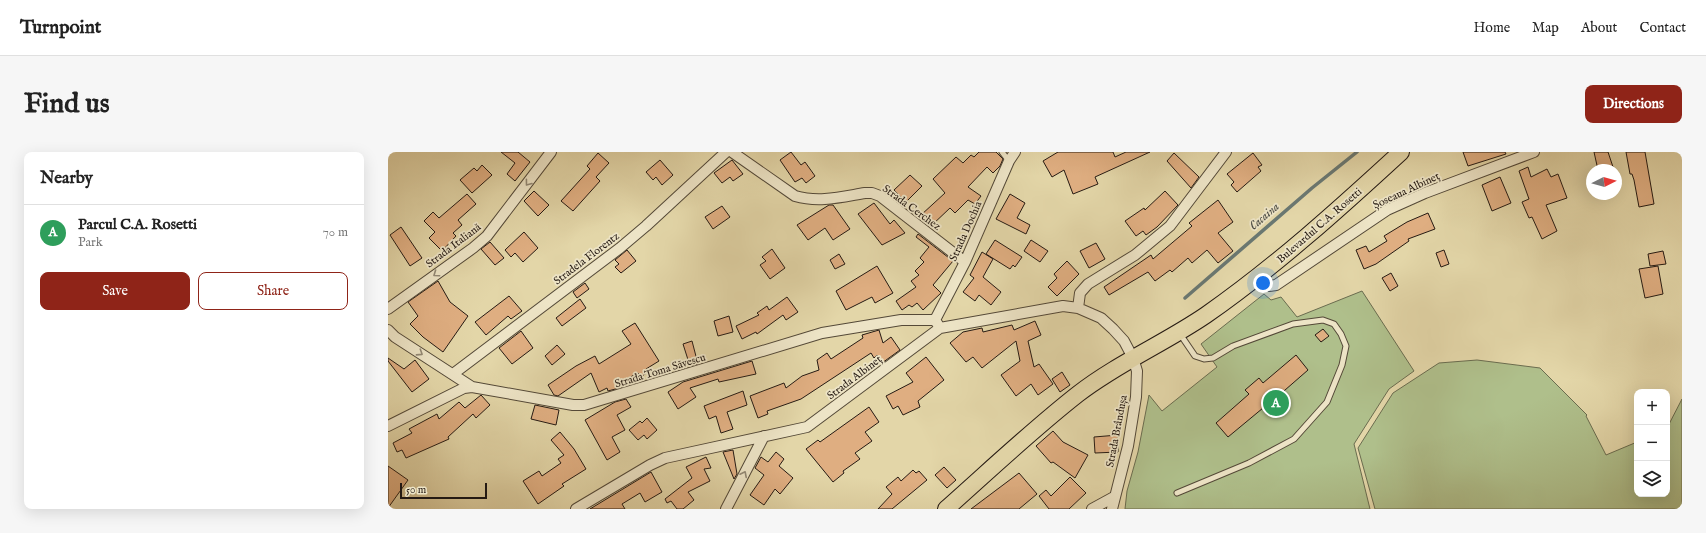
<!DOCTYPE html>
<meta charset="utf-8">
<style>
body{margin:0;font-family:"IM FELL English",serif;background:#f6f6f6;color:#222}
.controls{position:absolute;right:12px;bottom:12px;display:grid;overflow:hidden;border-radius:8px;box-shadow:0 4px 16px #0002}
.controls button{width:36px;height:36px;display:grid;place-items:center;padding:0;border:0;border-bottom:1px solid #e0e0e0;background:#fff;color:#222;font:20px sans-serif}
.compass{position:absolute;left:1198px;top:12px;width:36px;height:36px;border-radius:50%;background:#fff;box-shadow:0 4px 16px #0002;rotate:84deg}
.scale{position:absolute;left:12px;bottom:10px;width:87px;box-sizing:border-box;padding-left:4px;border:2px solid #251a13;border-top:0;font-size:11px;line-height:14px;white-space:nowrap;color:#251a13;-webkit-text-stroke:3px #ede4c6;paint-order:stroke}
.you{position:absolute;left:875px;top:131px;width:14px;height:14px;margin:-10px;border:3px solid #fff;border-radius:50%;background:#1a73e8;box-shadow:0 0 0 6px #1a73e833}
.badge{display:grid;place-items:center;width:26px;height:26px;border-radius:50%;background:#8f2418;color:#fff;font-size:13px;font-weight:700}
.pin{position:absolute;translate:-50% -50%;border:2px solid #fff;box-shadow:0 1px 4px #0006}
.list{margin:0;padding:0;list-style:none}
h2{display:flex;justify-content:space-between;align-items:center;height:52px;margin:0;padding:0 16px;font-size:17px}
h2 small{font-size:13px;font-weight:400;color:#767676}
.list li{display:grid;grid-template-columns:26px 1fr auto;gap:12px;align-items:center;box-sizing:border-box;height:56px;padding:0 16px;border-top:1px solid #e0e0e0}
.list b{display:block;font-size:15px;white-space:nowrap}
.list p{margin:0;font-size:13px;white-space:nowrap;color:#767676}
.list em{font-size:13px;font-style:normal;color:#767676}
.actions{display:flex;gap:8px;padding:12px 16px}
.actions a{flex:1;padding:9px 0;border:1px solid #8f2418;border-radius:8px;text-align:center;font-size:14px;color:#8f2418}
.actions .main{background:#8f2418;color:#fff}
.icon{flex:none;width:22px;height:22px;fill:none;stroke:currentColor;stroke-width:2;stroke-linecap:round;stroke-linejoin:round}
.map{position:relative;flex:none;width:1294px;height:357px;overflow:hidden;border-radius:8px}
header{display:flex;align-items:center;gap:24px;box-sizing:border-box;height:56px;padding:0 20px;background:#fff;border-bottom:1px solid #e0e0e0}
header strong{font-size:19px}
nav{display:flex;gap:22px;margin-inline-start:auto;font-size:14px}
.intro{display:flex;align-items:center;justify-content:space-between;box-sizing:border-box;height:96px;padding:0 24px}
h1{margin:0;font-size:28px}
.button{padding:10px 18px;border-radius:8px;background:#8f2418;color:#fff;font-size:14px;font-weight:700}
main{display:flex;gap:24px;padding:0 24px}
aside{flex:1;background:#fff;border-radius:8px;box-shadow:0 4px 16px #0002}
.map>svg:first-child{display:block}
.green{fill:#afbf8b;stroke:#6a6c4f}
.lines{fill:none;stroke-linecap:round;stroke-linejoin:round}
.stream{stroke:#6a7872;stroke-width:3.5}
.building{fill:#dfae81;stroke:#251a13}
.lane-casing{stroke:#544938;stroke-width:7}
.street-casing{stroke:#544938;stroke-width:12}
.primary-casing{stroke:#251a13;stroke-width:18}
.lane{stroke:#ede4c6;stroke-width:5}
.street{stroke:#ede4c6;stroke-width:10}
.primary{stroke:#e3d6a8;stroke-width:16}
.oneway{stroke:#938975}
.labels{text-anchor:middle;stroke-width:3.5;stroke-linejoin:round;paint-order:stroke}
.street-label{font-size:11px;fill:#251a13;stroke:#ede4c6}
.water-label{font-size:12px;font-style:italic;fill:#484943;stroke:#ede4c6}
</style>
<header>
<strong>Turnpoint</strong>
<nav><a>Home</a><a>Map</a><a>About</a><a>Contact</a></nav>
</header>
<div class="intro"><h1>Find us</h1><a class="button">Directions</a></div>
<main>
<aside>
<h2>Nearby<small></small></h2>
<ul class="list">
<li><span class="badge" style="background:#2e9e5b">A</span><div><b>Parcul C.A. Rosetti</b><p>Park</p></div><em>70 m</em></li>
</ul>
<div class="actions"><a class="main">Save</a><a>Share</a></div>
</aside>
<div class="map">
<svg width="1294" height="357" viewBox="0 0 1294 357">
<rect width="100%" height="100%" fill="#e3d6a8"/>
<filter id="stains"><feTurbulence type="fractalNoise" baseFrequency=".005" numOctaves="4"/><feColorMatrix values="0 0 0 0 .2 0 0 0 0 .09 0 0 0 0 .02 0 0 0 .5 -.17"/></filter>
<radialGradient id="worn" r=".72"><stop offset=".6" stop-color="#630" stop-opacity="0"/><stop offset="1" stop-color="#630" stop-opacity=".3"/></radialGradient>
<path class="green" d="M974,139L1026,219L1001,237L966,292L982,357H737L739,339L750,300L761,243L774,259L829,215L813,192L876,142L883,148L893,145L909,165Z
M1089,208L1152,216L1199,263L1198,264L1218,303L1249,290V342H1279V276L1294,247V357H987L970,296L1005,241L1051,211Z"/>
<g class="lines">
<path class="stream" d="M797,146L924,36L969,0"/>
</g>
<path class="building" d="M113,0H130L142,10L127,29L119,22L127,11Z
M403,0L413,13L417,10L427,24L418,31L414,26L407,30L392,8Z
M591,0H608L615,7L612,14L605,21L599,15L580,35L593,44L587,52L580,48L567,61L562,56L543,74L533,63L557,41L545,27L568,5L575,11L583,3L586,5Z
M670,0H725L727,5L738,0H762L707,25L710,32L685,42L676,18L664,25L655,9Z
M1075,0H1117L1118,2L1080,14Z
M1206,0H1220L1226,18H1210Z
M1238,0H1257L1266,52L1251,55L1246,28L1244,22H1242Z
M210,1L221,11L208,25L212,29L185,59L173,49L202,17L199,14Z
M786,1L811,25L803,36L779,9Z
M865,1L874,13L870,15L873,19L849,40L843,33L846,30L839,22Z
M272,8L285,23L274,33L268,25L265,28L258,20Z
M344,8L355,22L345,29L342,25L334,31L326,21Z
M94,13L104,23L84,41L72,28L86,16L89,19Z
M1140,15L1143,25L1159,17L1163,25L1170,22L1179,46L1158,53L1169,79L1154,87L1144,65L1141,66L1134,50L1141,47L1131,19Z
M522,23L534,34L518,50L506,38Z
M1112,25L1123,51L1104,59L1094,33Z
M146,39L161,53L150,64L136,49Z
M777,39L790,53L769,75L758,83L755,79L748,84L737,69L756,56L757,58Z
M79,42L88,52L70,68L74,73L65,81L68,84L54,99L41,86L47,80L36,69L45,60L51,66Z
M622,42L637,51L629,66L642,73L638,82L608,67Z
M830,48L845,70L830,81L845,99L830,111L819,98L804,111L800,106L784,120L782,118L767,129L760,120L721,143L716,135L763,103L765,107L804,74L801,71Z
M486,51L502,72L506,68L517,81L494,93L470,62Z
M441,53H445L462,77L445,88L437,76L420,88L409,73Z
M334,54L342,65L325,77L317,65Z
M1040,61L1047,77L1020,87L1021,89L988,112L976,117L968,98L978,94L981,100L999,89L996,84L1019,70Z
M13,75L34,106L22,114L2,83Z
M136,80L150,96L135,110L127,101L123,105L117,98Z
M530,82L565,109L545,133L553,141L535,158L529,151L524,155L521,153L514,158L508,149L528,135L523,129L531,123L527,119L536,110L532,106L541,95L528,85Z
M607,88L634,105L627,115L625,113L622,117L598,102Z
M643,88L660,99L652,110L636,99Z
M102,90L116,106L107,113L93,97Z
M708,91L717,107L701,116L692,99Z
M384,97L397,116L382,127L372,113L378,109L374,105Z
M239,98L248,109L233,121L227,115L231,112L227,108Z
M1056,98L1061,112L1053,115L1048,101Z
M1275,99L1278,112L1262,114L1260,102Z
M594,100L605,107L595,125L613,140L603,153L591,143L587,149L575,140L586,126L582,123Z
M451,102L457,112L447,117L442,108Z
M679,109L691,122L669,144L660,135L669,126L666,122Z
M489,114L505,141L487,151L484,145L458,158L448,139Z
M1270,114L1275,142L1257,146L1251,117Z
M1003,121L1010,134L1002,139L994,126Z
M50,129L62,150L80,164L55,200L35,185L22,172L30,164L20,150Z
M197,131L201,137L189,146L185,140Z
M121,144L134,159L123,167L120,164L98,183L87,170Z
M399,145L410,160L398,168L395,163L369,182L368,180L354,187L348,174L371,163L369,161L379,154L381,158Z
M192,147L198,156L174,174L168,166Z
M341,164L345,180L330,184L326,169Z
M647,169L653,183L640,189L646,215L651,212L665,232L650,243L643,232L628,244L613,223L632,209L628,189L594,216L585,205L578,210L562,191L575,180L594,176L595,180L624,173L626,178Z
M247,171L271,209L258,217L260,220L253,225L250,221L229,232L231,236L220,239L219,236L211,240L203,221L170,244L166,243L160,233L188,214L207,204L211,212L243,192L234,179Z
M935,177L941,184L933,190L927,183Z
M491,178L495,191L503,185L512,198L494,211L489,203L486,206L483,201L413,247L379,259L380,262L370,266L362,244L396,231L398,236L414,224L431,218L429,208L439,201L443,207L475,186L474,183Z
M133,179L145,196L124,212L111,196Z
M304,189L310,212L302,214L295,192Z
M169,193L177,202L164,213L157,204Z
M908,203L920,218L889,245L892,248L878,260L875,256L840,285L828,271L861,242L857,238L871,226L875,231Z
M538,205L556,228L530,249L532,255L515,263L510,254L505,257L498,244L525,230L518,221Z
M0,206L16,217L27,208L41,227L24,240L0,209Z
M364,209L368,222L331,230L330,227L302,236L308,245L290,257L281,242L280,240L295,230Z
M674,220L682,233L672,240L664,227Z
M355,239L359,253L339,260L345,277L333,281L328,264L321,267L316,254Z
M93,243L102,253L88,266L85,262L60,285L61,287L18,306L14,298L9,300L5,291L24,281L21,277L49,262L51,267L71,250L77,256Z
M238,247L243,255L229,263L237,278L224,285L232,300L219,308L197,268L227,250Z
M147,253L171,258L168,273L143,267Z
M481,255L491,270L477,280L484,289L467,301L472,307L455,319L456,321L445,330L418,297L430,288L432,290Z
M259,266L269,278L259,287L256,283L250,288L241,278L252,269L254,271Z
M665,279L675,290L700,303L687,326L665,310L663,311L648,294Z
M172,280L186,297L198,317L174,332L176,334L150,352L135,329L151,319L154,324L173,311L170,307L176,303L163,288Z
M730,283V300L707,301L706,285Z
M345,298L349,322L346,327L335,300Z
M388,300L396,307L391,314L405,326L392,342L387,337L376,353L362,343L376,323L367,316L373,305L380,310Z
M318,305L323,316L316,317L322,329L300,340L306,348L295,357H289L283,349L279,351L277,347L304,326L298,315Z
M0,314L20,328L0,356Z
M556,315L568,328L559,336L547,323Z
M525,318L528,321L531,319L539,328L504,357H490L504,342L498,335L510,325L513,329Z
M263,320L274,340L257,350L252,341L234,352L237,357H202Z
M631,321L649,342L631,357H583Z
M682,325L698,341L681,357H661L651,344L658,338L663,344Z"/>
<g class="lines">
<g class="lane-casing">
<path id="lane" d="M614,0L621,9
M789,341L861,311L906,287L939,250L954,213L958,194L953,182L946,172L935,168L905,172L845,194L825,206L816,207L807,204L792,182"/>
</g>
<g class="street-casing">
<path id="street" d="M344,0L407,44C431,51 453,45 477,41H484L492,44L577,110
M871,124L881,134L888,133L999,58L1037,41L1146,0
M690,156L692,141L700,132L747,103L782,74L838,0
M0,157L85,96L99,84L163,0
M547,168L577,110L621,9L627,0
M0,178L7,185L84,235
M65,222L232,96L258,74L338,0
M0,274L76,236L84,235L185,253H196L434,181L513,168H547L552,176
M188,357L262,313L277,306L419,275L552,176L675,154L690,156L713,166L725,177L736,189L745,206L749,219L748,245L740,294L724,357
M338,357L376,284
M704,357L726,345"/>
</g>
<g class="primary-casing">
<path id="primary" d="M558,357C602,318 644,278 690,242C730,211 777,191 818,163C888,114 951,57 1013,0"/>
</g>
<use href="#lane" class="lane"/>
<use href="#street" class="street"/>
<use href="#primary" class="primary"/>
</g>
<defs><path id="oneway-chevron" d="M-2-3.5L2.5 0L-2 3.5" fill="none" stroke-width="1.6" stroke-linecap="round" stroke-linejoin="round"/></defs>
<g class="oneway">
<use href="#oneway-chevron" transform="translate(140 31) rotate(127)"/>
<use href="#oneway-chevron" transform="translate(48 122) rotate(145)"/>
<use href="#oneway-chevron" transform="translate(32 201) rotate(33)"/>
<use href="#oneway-chevron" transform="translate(356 322) rotate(-63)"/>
</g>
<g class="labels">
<g class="street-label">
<text transform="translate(1018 38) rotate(-25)" y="4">Șoseaua Albineț</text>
<text transform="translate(524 55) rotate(36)" y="4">Strada Cerchez</text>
<text transform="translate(931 73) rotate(-41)" y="4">Bulevardul C.A. Rosetti</text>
<text transform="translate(577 79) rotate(-66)" y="4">Strada Dochia</text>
<text transform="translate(65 93) rotate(-37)" y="4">Strada Italiană</text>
<text transform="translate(198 106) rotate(-37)" y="4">Stradela Florentz</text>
<text transform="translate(272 218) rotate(-17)" y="4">Strada Toma Săvescu</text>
<text transform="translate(466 225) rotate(-37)" y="4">Strada Albineț</text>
<text transform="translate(728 279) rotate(-79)" y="4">Strada Brândușa</text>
</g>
<g class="water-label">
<text transform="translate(876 64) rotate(-41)" y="4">Cacaina</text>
</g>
</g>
<rect width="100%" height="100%" filter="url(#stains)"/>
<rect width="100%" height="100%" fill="url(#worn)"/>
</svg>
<div class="controls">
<button>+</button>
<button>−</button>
<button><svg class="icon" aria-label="layers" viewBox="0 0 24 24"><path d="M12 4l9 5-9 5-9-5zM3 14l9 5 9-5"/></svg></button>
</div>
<svg class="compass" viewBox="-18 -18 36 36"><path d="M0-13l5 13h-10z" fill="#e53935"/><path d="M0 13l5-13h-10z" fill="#767676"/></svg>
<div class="scale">50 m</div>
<div class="you"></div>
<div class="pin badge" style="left:888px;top:251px;background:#2e9e5b">A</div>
</div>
</main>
